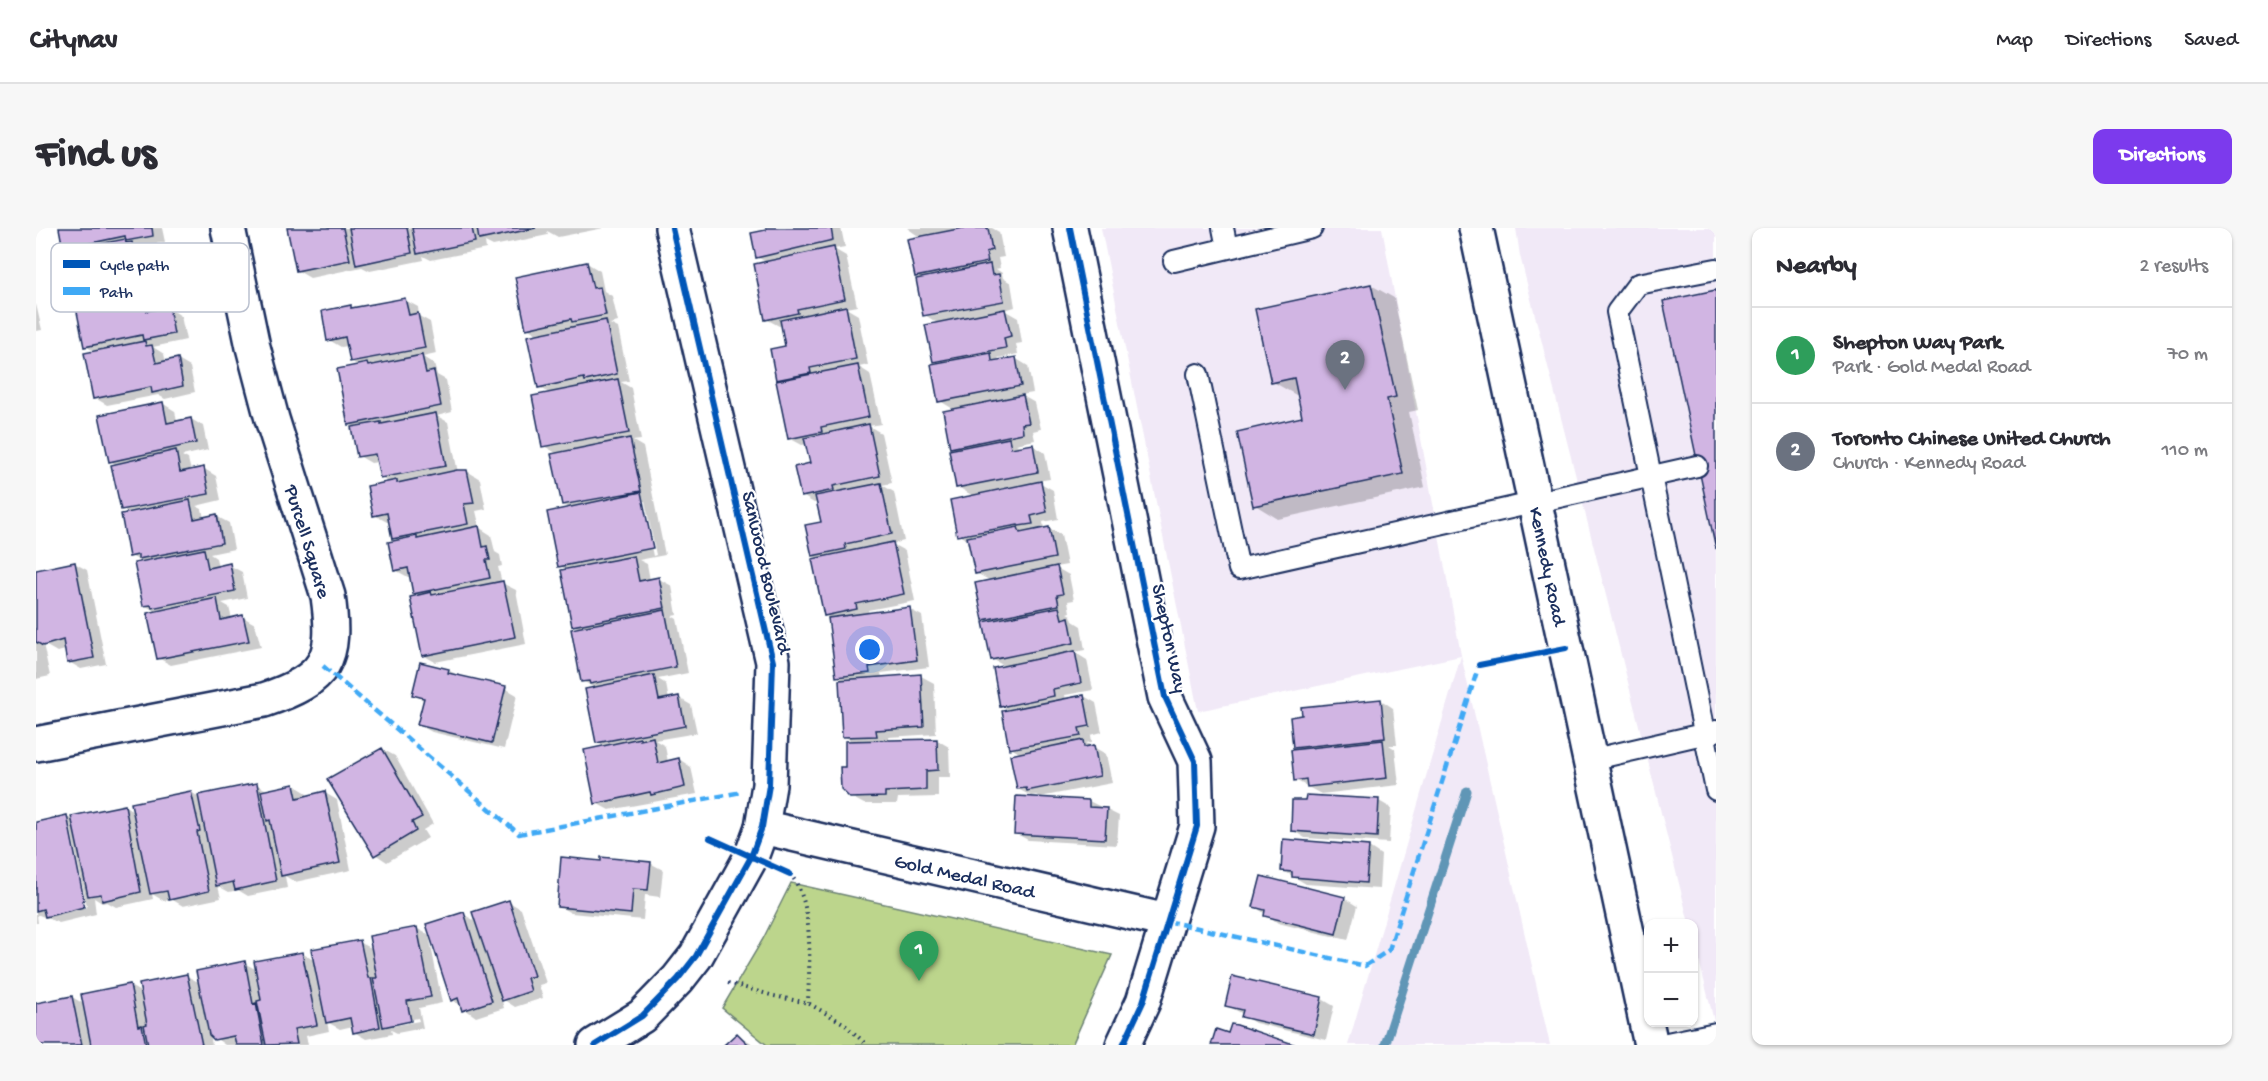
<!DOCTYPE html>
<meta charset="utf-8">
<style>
body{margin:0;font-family:"Gochi Hand",sans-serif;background:#f7f7f7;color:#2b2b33}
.controls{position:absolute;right:18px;bottom:18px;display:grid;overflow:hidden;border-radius:12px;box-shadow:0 2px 4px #0004}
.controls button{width:54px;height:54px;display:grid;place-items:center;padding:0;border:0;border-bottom:2px solid #e1e1e2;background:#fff;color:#2b2b33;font:30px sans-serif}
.you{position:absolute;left:834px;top:422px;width:21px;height:21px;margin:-15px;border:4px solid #fff;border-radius:50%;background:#1a73e8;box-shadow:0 0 0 9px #1a73e833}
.badge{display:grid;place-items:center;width:39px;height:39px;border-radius:50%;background:#7c3aed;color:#fff;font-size:20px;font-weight:700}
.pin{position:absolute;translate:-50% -50px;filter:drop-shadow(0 2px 3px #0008)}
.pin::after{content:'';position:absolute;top:32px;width:21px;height:18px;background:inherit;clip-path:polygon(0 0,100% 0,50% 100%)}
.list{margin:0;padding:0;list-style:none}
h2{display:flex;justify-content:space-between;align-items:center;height:78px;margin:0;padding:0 24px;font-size:26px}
h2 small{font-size:20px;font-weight:400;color:#7c7c81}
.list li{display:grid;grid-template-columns:39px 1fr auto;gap:18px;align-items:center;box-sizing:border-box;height:96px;padding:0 24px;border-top:2px solid #e1e1e2}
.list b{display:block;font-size:22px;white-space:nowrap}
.list p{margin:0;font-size:20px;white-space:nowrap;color:#7c7c81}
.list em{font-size:20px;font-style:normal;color:#7c7c81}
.map{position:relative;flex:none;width:1680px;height:817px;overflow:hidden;border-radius:12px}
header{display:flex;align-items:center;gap:36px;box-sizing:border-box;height:84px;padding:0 30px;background:#fff;border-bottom:2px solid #e1e1e2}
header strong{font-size:28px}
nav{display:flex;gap:33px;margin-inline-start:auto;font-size:21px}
.intro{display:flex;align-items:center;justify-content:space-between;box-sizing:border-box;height:144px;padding:0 36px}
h1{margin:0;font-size:42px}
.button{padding:15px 27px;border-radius:12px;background:#7c3aed;color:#fff;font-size:21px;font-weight:700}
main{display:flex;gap:36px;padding:0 36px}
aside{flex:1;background:#fff;border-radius:12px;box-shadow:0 2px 4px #0004}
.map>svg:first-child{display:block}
.built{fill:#f1e9f7}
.green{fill:#bcd58c;stroke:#6c8275;stroke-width:1.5}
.shadow{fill:#0003;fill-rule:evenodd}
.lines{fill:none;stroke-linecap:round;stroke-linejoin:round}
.stream{stroke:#6196b6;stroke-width:9}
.building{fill:#d1b5e3;stroke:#1b2f5e;stroke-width:1.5}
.service-casing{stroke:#1b2f5e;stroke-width:24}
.minor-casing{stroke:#1b2f5e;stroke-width:38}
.tertiary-casing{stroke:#1b2f5e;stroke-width:38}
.secondary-casing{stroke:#1b2f5e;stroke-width:38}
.path{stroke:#1b2f5e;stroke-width:4;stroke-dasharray:1.5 4.5;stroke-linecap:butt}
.service{stroke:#fff;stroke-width:20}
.minor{stroke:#fff;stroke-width:33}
.tertiary{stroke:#fff;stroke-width:33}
.secondary{stroke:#fff;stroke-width:33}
.quiet{stroke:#3fa9f5;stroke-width:4.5;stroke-dasharray:9 4.5;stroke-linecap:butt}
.cycleway-casing{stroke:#fff;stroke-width:10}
.cycleway{stroke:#0057b8;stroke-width:6}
.labels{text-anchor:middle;stroke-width:4.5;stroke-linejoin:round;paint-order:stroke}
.street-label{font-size:20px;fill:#1b2f5e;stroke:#fff}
.key{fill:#fff;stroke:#bbc1cf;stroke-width:1.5}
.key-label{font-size:16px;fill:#1b2f5e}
</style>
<header>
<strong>Citynav</strong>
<nav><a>Map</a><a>Directions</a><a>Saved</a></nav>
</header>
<div class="intro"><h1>Find us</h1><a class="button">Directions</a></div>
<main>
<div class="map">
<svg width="1680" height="817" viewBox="0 0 1680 817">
<rect width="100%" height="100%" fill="#fff"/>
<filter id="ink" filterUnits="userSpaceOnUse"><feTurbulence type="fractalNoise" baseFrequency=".0167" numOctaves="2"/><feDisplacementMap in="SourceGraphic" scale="12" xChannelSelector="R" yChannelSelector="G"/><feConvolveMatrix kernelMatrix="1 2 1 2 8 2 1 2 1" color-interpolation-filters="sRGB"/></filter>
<g filter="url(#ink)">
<path class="built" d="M1065,0H1346L1425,427L1514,817H1312L1425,428L1162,483Z
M1480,0H1680V801L1658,712V696L1653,695L1484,28Z"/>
<path class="green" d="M755,655L1076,727L1036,817H731L686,780L727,711Z"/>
<path class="shadow" d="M25,0H126L129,14L103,19L109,23L110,32L122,30L135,37L140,62L112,68V70L120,75L121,83L133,80L145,88L150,112L117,119L128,126L130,134L142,132L154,139L159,164L129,171L122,167L71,177L59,170L60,124L49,118L41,76L28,69L35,23L29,20Z
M253,0H568L522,9L511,3L512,7L457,18L449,14L450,21L395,32L387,28L388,32L334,43L326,39L274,50L262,43Z
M732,0H805L809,19L798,21L810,28L821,78L810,80L822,87L832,137L823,139L834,146L845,196L833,198L845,205L856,255L846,257L858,264L868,313L856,316L869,323L879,373L832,382L833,386L873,381L886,388L893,439L845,445L846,450L885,448L898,455L900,506L852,509L853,513L901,512L913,519L914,549H902V569L862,570L861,576H828L815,569L811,540L817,514L808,508L809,453L801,448L794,390L789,387L783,331L777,328L787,295L782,274L778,275L766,268L775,237L771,216L766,217L753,210L747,154L742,151L751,119L747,97L743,98L730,91L732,35L721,29L732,3Z
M871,0H956L963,4L968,29L962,30L964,40L960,41L966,45L967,50L975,55L979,79L968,82L982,90L986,115L980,116L982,126L962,130L965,133L979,130L992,138L997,165L985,167L999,175L1005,201L997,203L999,212L980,216L986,219L997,217L1009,225L1014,251L1001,253L1017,262L1022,291L1007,294L1008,301L1013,300L1025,307L1031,337L1019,339L1033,347L1038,372L1032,373L1034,384L1031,385L1035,387L1037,393L1045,398L1049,422L1038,424L1051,432L1057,462L1029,467L1030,472L1048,468L1060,475L1066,504L1055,507L1056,514L1050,515L1070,526L1076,555L1004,569L1000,567L995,568L982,561L985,526L975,520L974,483L966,478L970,439L956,431L953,394L948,391L955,353L940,345L934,314L923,307L937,268L922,259L920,222L915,219L919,182L904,173L903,136L898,133L903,96L889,87L885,51L880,48L885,10Z
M551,35L564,43L568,63L576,68L582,94L574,96L582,100L593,153L585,154L595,160L605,212L597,213L607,219L629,327L603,332L611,336L614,352L623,351L636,358L641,387L636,388L641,391L652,445L622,451L630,456L633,472L643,470L655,477L661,505L619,512L629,518L632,534L643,531L655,539L661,566L573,582L560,575L570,519L561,514L560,461L547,453L544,401L538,397L531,342L524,338L534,281L527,277L522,226L508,218L515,166L503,159V107L491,100ZM606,273H609L620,327L617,328Z
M1335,57L1358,70L1382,182L1373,184L1389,259L1242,291L1219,277L1268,191L1263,166L1260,167L1237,154Z
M369,72L382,79L383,88L394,94L400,126L387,129L398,136L401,147L410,152L416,184L401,188L412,194L422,245L431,243L444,251L450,281L440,283L444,300L455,307L459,324L464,327L466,338L462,339L466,355L480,362L490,416L399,434L387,427L384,368L379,365L375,349H372L359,342L363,313L357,310L354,294H351L338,287L356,256L345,249L342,234L335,235L323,228L320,200L313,196L323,138L316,134L312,118L305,119L293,112L315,79L319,81Z
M0,76L6,102L0,103Z
M126,175L139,183L141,194L155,191L167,198L172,222L146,228L152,231L155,243L167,240L180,248L185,272L160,278L166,281L168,290L180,288L193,295L198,321L174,326L180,330L182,339L193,337L206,344L211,370L186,375L193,379L196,391L207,389L219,396L225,419L135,437L122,430L121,384L108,377L107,335L95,328L94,286L87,281L81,237L74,233Z
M38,335L51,342L70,436L45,441L33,434L30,422L21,424L7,416L14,448L0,451V343Z
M412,442L425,449L469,460L481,467L468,521L396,504L383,497L389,473L377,466Z
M1345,472L1357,480L1361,517H1353L1359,521L1363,557L1285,566L1259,552L1264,522L1259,519L1268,489Z
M346,521L359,528L397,596L387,602L392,610L351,634L339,626Z
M220,556L232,563L258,557L271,565V569L289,565L301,572L315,642L259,654L249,648L251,660L212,668L202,662L193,664L182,658L185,670L147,678L135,671L128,673L116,666L117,671L80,679L71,674L66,675L58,670L60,686L23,695L3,687H1L2,695H0V596L31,589L38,593L89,578L99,584L155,564L163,569ZM31,596H34L51,679L48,680Z
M1271,568L1343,573L1355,580L1353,615L1269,610L1256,602L1270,574Z
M1053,573L1083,588L1081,617L992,612L979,605Z
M1333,619L1345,627L1343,661L1270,656L1246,642Z
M566,634L614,635L627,642L624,669L609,667L607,692L535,685L522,678Z
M1308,670L1321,678L1312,712L1242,695L1218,678Z
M473,674L485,681L510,755L503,757L507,770L479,779L465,770L468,780L440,789L416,772L427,686L441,694Z
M380,700L393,707L406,775L383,780L387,800L361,805L355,802L356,806L330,811L318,804L317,798L304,801L291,794L293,803L270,808L272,817H189L174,806L176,817H111L108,799H105L108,817H0V777L36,769L48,776L94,758L106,765L151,748L164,755L208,735L221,742L266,725L279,733L323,714L337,721ZM382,790L383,793L357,798V795Z
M1286,771L1298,778L1290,812L1219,795L1207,788V786L1190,777Z
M701,807L714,814L717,817H690Z"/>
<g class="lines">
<path class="stream" d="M1349,817L1431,563"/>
</g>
<path class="building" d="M23,0H116L117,8L90,13L89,8L27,21Z
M251,0H307L314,32L260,43Z
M313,0H371L376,25L320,37Z
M376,0H436L439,14L381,26Z
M441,0H500L443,12Z
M730,0H795L797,12L720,30L715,5L730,2Z
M927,0H952L956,22L950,24L952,34L879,49L871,11Z
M89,11L90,15L96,14L100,33L123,28L128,56L97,62L96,57L26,70L21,39L31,37L28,23Z
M798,19L809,71L761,81L762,85L729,92L718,36Z
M551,34L557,60L564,59L570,87L536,94L535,91L490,101L479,49Z
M954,36L956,47L963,46L968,73L887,88L880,51Z
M1335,56L1360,169L1351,171L1367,246L1217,278L1201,204L1266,189L1258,150L1235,155L1219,81Z
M100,62L101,67L108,66L111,83L133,79L138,106L107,112L106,107L48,119L39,74Z
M1680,62V321L1627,73Z
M369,70L373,87L382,85L389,120L314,134L309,109L291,113L286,83L315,77V80Z
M810,78L820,131L774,140L775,145L740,152L734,121L749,118L744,92Z
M969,81L975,108L968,110L970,120L897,134L889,97Z
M570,92L581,146L549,153L548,150L502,160L491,108Z
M109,113L110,118L116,117L120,135L142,130L147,158L116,165L115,159L57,171L48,125Z
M955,125L956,133L980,129L985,158L902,174L895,136Z
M386,127L390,145L398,143L405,178L312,197L301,141L331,135L332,138Z
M822,137L833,189L785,199L786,204L752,211L740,153Z
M582,151L593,205L561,211L560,209L506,219L496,168Z
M987,167L993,195L986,196L987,205L914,220L907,183Z
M127,174L131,195L155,190L160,215L73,234L63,187Z
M400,185L410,238L344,250L339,226L321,229L315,199L345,194V196Z
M833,196L844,248L797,258L798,262L765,269L758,239L774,235L768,210Z
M594,210L605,263L526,277L515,226Z
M973,210L975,220L997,216L1002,244L920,260L913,222Z
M140,222L144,244L168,239L173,266L85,282L75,237Z
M421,242H431L438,275L428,276L432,296L356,311L351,285L337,288L331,258L361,252V255Z
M1005,253L1011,284L995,288L997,296L983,298L982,297L921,308L914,272Z
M845,255L856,306L809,316L810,321L776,328L769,297L785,294L779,268Z
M605,264L617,320L522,339L511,284Z
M154,272L158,291L181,286L186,315L102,331V327L93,329L85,286Z
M443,298L447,319L451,318L454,332H450L454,350L377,366L372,340L358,343L352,314L381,308V311Z
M982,299L984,305L1013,299L1019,330L939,346L931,309Z
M857,314L868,366L820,376L821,381L788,388L776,331Z
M168,321L172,340L194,335L199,363L116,380L115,377L107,378L98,335Z
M598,328L603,353L623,349L629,380L536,398L525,342Z
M39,334L58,430L31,435L27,412L7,418L0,414V342Z
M1021,338L1027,366L1021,367L1023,377L947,392L939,355Z
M467,353L479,409L386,428L374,369L395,364L396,367Z
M181,370L185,392L207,387L213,413L121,431L111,385Z
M874,379L881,432L833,439L834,445L800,449L792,390Z
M1023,379L1026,391L1033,389L1038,415L955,432L947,394Z
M629,382L640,439L554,456L553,453L545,454L535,401Z
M1039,423L1045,455L1017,461L1018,468L964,479L957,440Z
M384,434L413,441L412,445L470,458L456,515L381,497L388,470L376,467Z
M885,446L888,499L840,502L841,508L806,509L803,452Z
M618,447L623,472L643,468L649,498L560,515L549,461Z
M1048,467L1054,498L1043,500L1045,508L973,521L966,483Z
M1345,471L1349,510L1257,520L1254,489L1266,487L1265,479Z
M617,509L622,535L643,530L649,559L615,567L614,564L559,576L548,522L604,510V512Z
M901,511L902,542L890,543V562L849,564V569L814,570L805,561L804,539H809V513Z
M1047,512L1048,519L1058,517L1064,548L991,563L990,560L981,561L974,527Z
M1347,512L1351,550L1271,559L1270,551L1258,553L1255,522Z
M346,520L386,589L376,594L380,603L338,628L291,551Z
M221,555L240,653L199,662L197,654L180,658L162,567Z
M258,556L261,570L289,563L304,635L245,648L234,592L231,593L225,563Z
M155,563L164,603L161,604L173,663L133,672L131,663L114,666L95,575Z
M1270,567L1343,571L1341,609L1255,603L1256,572H1269Z
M980,568L1053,572V579L1071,580L1069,611L978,606Z
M89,577L105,664L66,673L65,666L52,668L35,588Z
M31,587L48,672L46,673L48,679L9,689L7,681L0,683V594Z
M1247,611L1333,618L1330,655L1256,649V644L1245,643Z
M525,629L565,633V629L615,634L612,662L597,661L595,686L521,679Z
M1225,648L1309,669L1300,706L1228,688L1229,682L1217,679Z
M473,672L498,748L491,750L495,763L466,773L436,684Z
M428,684L456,773L426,783L422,770L415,773L390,696Z
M381,699L395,769L371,773L375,793L347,799L337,750H341L333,708Z
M324,712L332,750H335L344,799L317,805L314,790L290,795L275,721Z
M266,724L281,797L258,801L261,816L230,817L221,773L225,772L218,733Z
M209,733L217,776L220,775L228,817H200L198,808L178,812L173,807L160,743Z
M151,746L166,817H112L108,797L111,796L103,756Z
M1196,748L1286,769L1278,806L1205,789L1207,782L1189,778Z
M94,756L102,798L106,797L110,817H55L45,766Z
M36,768L46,817H0V775Z
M1195,796L1201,797L1260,817H1175L1180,801L1192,805Z
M701,805L713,817H688Z"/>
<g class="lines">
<g class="service-casing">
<path id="service" d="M1187,0L1191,20
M1138,33L1276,0
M1680,41L1602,56L1581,84L1680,562
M1162,146L1203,341L1661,238
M1554,532L1680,503
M1621,817L1680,805"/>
</g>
<g class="minor-casing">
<path id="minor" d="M1034,0L1129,469L1159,533L1161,598L1107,774L1087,817
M0,516L228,472C291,451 301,432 292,368L236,191L217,119L192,0
M726,599L1131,693"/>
</g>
<g class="tertiary-casing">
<path id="tertiary" d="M559,817L606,788L642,751L660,728L715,629L726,599L733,557L737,434L636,0"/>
</g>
<g class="secondary-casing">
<path id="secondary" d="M1440,0L1615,817"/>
</g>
<path class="path" d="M754,646C779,675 773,738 772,775
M692,755L738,768L772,775L807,795L831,817"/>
<use href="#service" class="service"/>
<use href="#minor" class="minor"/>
<use href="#tertiary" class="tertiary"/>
<use href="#secondary" class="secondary"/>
<path class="quiet" d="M287,438L483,606L706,564
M1131,693L1329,738L1353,722L1443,437"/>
<g class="cycleway-casing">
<path id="cycleway" d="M1034,0L1129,469L1159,533L1161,598L1107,774L1087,817
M1443,437L1530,420
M674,610L754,646
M559,817L606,788L642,751L660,728L715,629L726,599L733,557L737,434L636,0"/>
</g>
<use href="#cycleway" class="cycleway"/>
</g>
</g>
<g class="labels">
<g class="street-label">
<text transform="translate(273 313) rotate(73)" y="7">Purcell Square</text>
<text transform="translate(1513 338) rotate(78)" y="7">Kennedy Road</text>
<text transform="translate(732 344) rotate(77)" y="7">Sanwood Boulevard</text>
<text transform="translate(1135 410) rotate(78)" y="7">Shepton Way</text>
<text transform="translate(929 647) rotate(13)" y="7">Gold Medal Road</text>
</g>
</g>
<rect x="15" y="15" width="198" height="69" rx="9" class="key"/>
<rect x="27" y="32" width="27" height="8" fill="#0057b8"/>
<rect x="27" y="59" width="27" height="8" fill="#3fa9f5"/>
<g class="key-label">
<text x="64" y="42">Cycle path</text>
<text x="64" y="69">Path</text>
</g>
</svg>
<div class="controls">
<button>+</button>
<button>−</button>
</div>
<div class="you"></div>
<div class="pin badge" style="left:883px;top:753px;background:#2e9e5b">1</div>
<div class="pin badge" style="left:1309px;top:162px;background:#6b7280">2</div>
</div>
<aside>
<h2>Nearby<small>2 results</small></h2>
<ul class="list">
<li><span class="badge" style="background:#2e9e5b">1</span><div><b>Shepton Way Park</b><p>Park · Gold Medal Road</p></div><em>70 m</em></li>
<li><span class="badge" style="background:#6b7280">2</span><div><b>Toronto Chinese United Church</b><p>Church · Kennedy Road</p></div><em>110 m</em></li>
</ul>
</aside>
</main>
